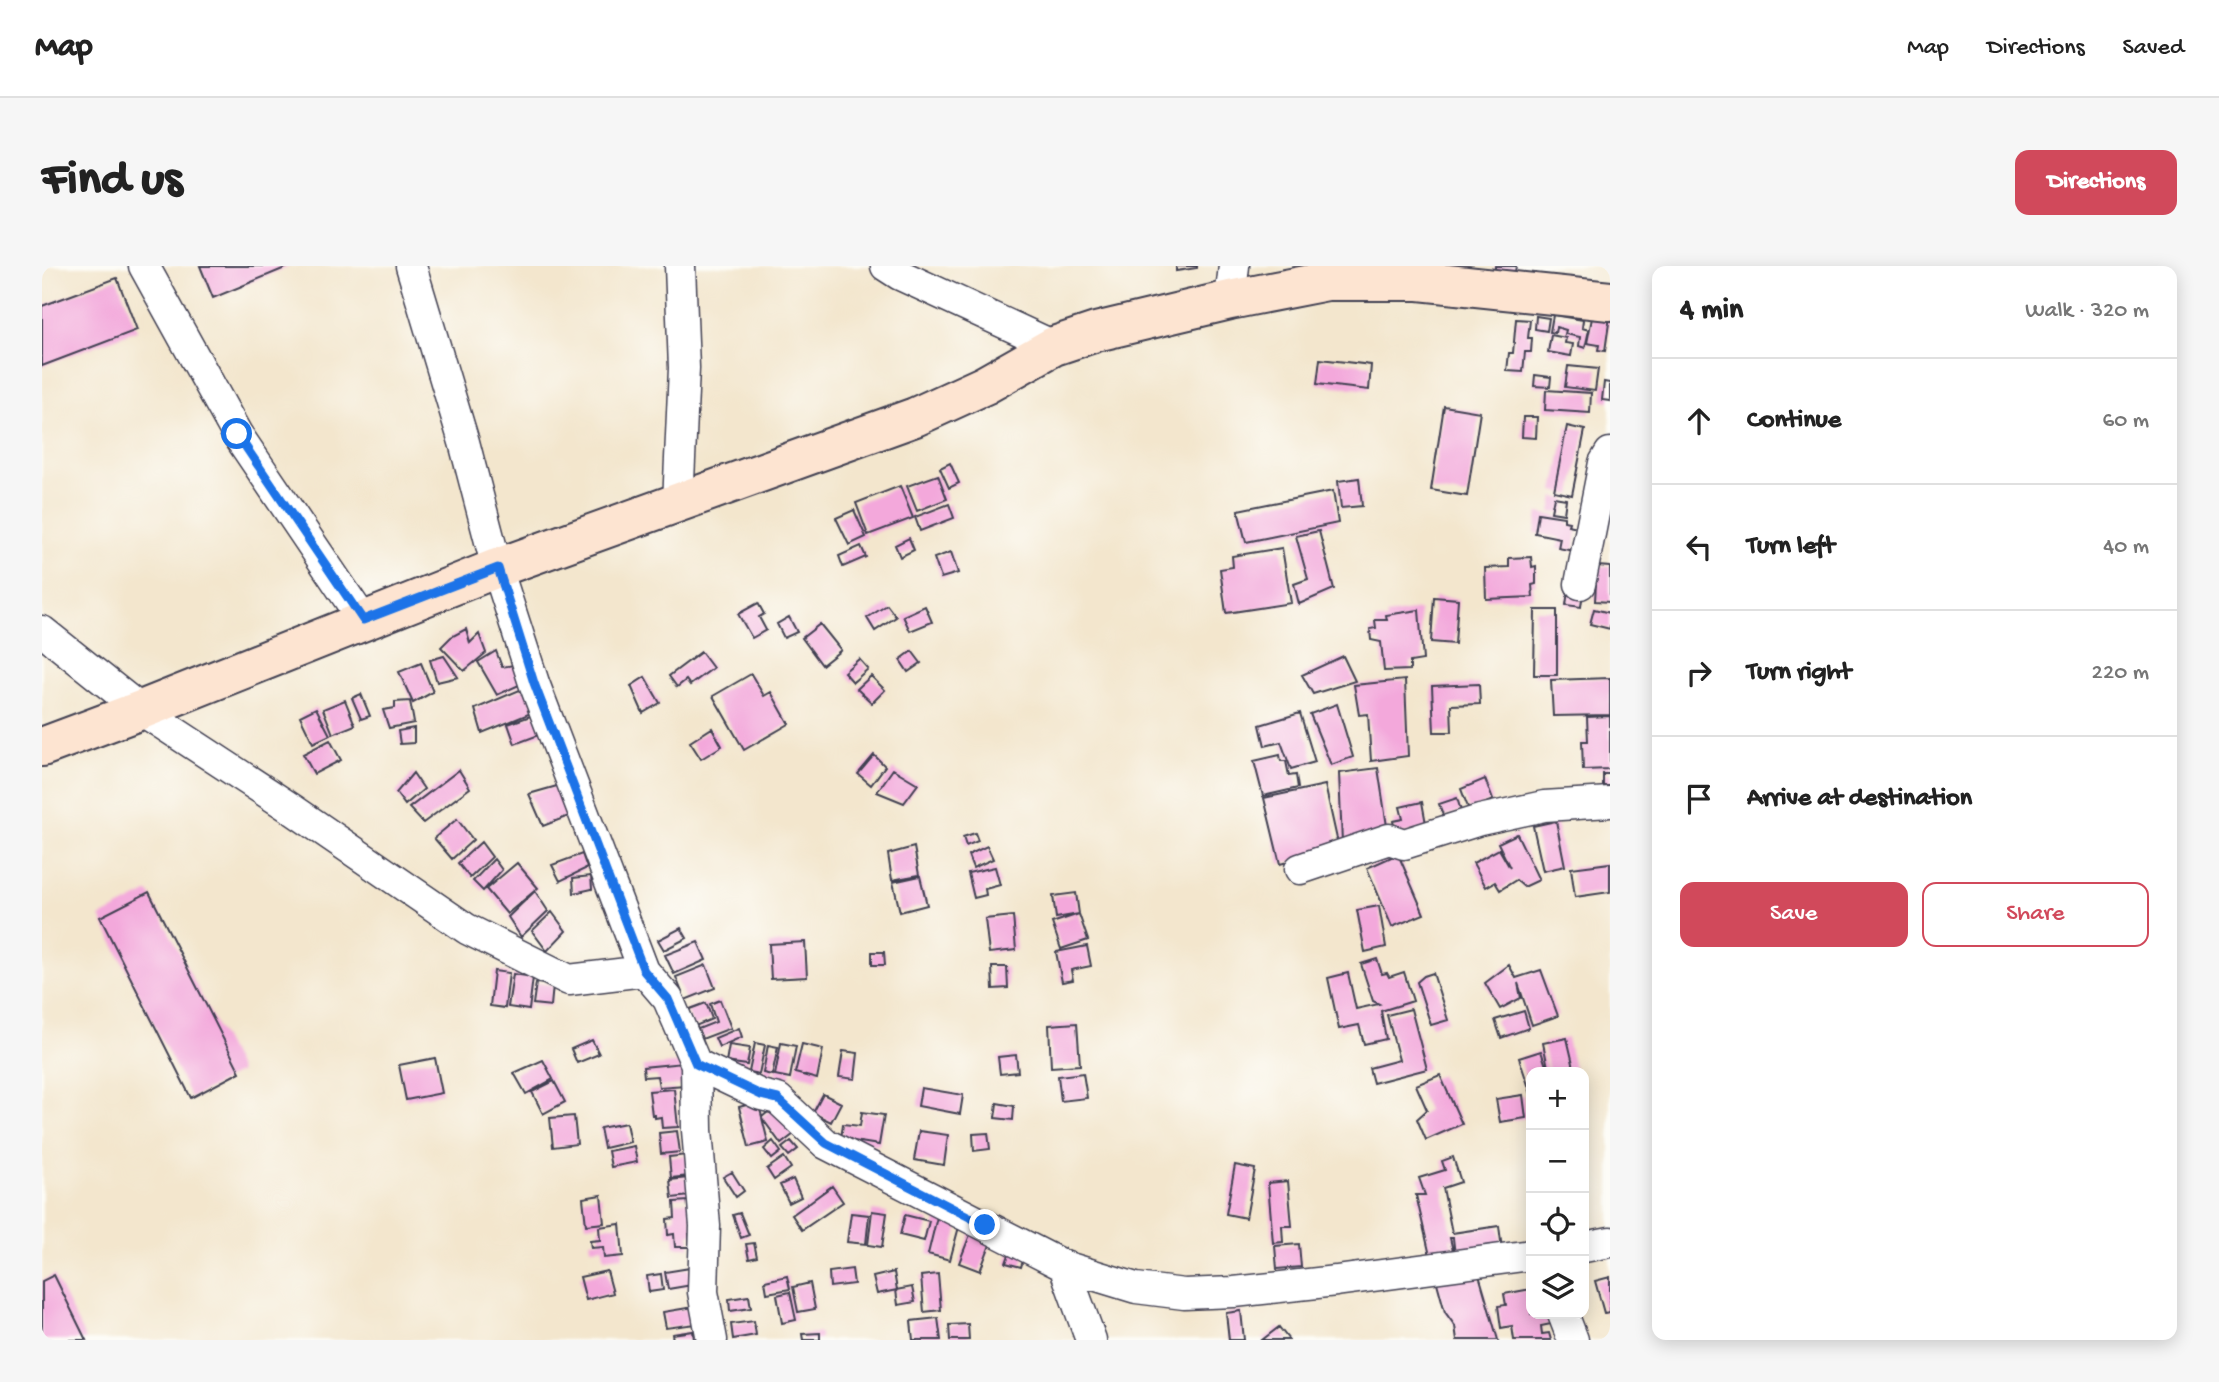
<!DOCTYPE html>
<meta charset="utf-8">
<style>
body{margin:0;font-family:"Gochi Hand",sans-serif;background:#f6f6f6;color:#222}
.controls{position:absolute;right:21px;bottom:21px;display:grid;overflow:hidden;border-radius:14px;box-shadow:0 4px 18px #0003}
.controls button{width:63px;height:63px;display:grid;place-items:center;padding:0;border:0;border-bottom:2px solid #e0e0e0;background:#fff;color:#222;font:35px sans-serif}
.stop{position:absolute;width:21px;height:21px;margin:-16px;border:5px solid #1a73e8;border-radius:50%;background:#fff}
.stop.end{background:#1a73e8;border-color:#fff;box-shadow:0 2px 7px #0008}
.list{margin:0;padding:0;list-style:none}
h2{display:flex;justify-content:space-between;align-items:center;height:91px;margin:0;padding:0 28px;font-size:30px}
h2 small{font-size:23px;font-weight:400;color:#767676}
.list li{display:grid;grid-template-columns:46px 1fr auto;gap:21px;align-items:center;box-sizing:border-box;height:126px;padding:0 28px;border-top:2px solid #e0e0e0}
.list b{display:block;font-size:26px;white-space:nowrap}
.list em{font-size:23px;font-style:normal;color:#767676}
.actions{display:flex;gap:14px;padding:21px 28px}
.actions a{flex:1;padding:16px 0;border:2px solid #d1495b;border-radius:14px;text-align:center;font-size:24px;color:#d1495b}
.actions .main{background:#d1495b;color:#fff}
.icon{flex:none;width:38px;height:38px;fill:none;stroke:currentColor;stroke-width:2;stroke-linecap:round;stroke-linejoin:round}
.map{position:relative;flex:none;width:1568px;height:1074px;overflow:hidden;border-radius:14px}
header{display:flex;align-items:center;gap:42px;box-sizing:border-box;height:98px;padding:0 35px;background:#fff;border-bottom:2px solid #e0e0e0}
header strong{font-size:33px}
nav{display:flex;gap:38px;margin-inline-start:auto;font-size:24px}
.intro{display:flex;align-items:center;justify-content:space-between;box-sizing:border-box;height:168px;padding:0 42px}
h1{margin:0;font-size:49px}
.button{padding:18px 32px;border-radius:14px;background:#d1495b;color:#fff;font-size:24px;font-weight:700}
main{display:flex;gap:42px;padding:0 42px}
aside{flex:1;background:#fff;border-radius:14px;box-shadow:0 4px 18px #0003}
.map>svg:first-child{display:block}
.building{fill:#f3a8db}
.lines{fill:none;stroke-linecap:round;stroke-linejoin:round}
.street-casing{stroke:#413f51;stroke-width:33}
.secondary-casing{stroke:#413f51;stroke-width:42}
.street{stroke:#fff;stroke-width:30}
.secondary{stroke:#fde4d1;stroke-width:38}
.route{stroke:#1a73e8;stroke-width:9}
</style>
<header>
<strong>Map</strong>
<nav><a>Map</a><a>Directions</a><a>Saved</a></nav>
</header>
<div class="intro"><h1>Find us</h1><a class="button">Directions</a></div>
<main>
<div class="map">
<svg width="1568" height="1074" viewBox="0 0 1568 1074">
<rect width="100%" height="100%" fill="#fdfcf7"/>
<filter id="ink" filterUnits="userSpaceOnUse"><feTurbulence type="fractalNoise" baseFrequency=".0143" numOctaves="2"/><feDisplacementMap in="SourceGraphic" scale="14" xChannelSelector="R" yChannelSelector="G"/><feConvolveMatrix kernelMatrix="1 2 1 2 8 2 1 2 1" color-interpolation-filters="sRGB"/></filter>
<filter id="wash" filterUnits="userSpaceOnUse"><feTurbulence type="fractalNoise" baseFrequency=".00686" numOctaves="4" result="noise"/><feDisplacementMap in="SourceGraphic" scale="28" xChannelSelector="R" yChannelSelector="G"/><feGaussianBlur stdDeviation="1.57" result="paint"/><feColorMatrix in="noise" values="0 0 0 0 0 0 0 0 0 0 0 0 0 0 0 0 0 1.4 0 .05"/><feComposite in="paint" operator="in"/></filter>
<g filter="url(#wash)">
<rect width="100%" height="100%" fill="#f3e6cd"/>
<g id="blocks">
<path class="building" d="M158,0H248L171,32Z
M1134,0H1155V2L1134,5Z
M1453,0H1474L1473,6H1453Z
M75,12L95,64L0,100V40Z
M1551,47L1568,50L1563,85L1556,84L1557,79L1545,77Z
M1511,49L1541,54L1540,62L1547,64L1543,82L1537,80L1538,71L1523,68L1524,64L1514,61L1513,67L1508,66Z
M1494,50L1507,52L1505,65L1493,63Z
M1474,53L1488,54L1486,72H1490L1489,86H1483L1481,106L1465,105L1467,87H1471Z
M1509,69L1524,72L1523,77L1531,78L1529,90L1506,86Z
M1278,93L1329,99L1327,124L1275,118Z
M1526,100L1556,103L1553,125L1523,121Z
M1493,109L1509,111L1508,121L1492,120Z
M1562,116L1568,117V135L1560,134Z
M1504,124L1549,127L1548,147L1503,144Z
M1402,140L1438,146L1425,230L1389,224Z
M1481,151H1495L1494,172L1480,171Z
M1525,160L1543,164L1530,229L1512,225Z
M908,197L917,217L907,222L898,202Z
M896,209L905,233L875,245L865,220Z
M1317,212L1320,240L1299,242L1296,215Z
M858,220L871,252L826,269L814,237Z
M1291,225L1296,257L1204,276L1196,244Z
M1512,231L1524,233L1522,248L1509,246Z
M907,238L912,252L878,265L873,251Z
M812,244L824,271L807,279L794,252Z
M1496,247L1522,251V255L1527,256L1526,259L1536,261L1532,285L1516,282L1518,272L1493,267Z
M1277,265L1292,323L1257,338L1252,318L1266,313L1254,270Z
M867,272L872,284L858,291L853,279Z
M819,280L824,291L801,301L797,290Z
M1240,282L1249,337L1184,347L1178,303L1191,301L1190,290Z
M909,286L916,307L899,312L892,292Z
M1489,291L1490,301L1494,300V318L1490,319L1491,331L1444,333L1443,302L1467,301V292Z
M1555,300L1568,301V336L1553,335Z
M1526,325L1541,326L1539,341L1524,339Z
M1392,331L1416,333L1413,378L1389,376Z
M716,337L722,348L717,351L724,364L710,372L696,348Z
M845,339L854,351L833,365L825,352Z
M883,340L890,356L868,365L861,350Z
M1552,343L1568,347V363L1548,358Z
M1377,344L1381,394L1368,396V404L1342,405L1339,376L1329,374L1328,363L1334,362L1333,354H1345L1344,349Z
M1493,344H1515V409H1492Z
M747,351L755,366L742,372L735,358Z
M778,358L799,384L780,399L760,372Z
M424,363L428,377L437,368L444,387L422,405L399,381L409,371Z
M454,385L460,401L478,398L486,415L455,429L436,396Z
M870,385L879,397L866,406L858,394Z
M659,386L671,402L648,419L644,414L635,421L627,410Z
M402,390L416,411L395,416L388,394Z
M1301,390L1313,415L1271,428L1260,409Z
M817,393L826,403L811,416L802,406Z
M379,397L391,426L371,437L357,406Z
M709,408L722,430L729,426L747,458L702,484L671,430Z
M829,410L843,424L830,437L815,423Z
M603,411L618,437L601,447L589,420Z
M1568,412V449L1511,450L1509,414Z
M1363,414L1366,490L1329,495L1326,448L1317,449L1312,419Z
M1437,418L1438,438L1409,439L1410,466H1392L1390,420Z
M487,420L494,445L440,467L433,443Z
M319,428L328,450L319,453L310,432Z
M303,434L313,459L291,468L281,443Z
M368,435L372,457L347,462L341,444L353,442V436Z
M1295,438L1311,491L1289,499L1268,448Z
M274,442L288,469L271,477L258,450Z
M1258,447L1273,496L1249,503L1239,476L1223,480L1218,459Z
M494,448L502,467L473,478L466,458Z
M1568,450V503L1541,504L1540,475H1546L1545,451Z
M372,462V477L358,478L356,465Z
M670,462L680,480L659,493L648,476Z
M288,474L299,494L272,508L261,488Z
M832,489L843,500L829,519L816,508Z
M1238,489L1239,495H1244L1247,510L1254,509L1256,522L1221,530L1212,495Z
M1336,502L1347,573L1300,576L1297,507Z
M851,503L876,518L862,537L835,526Z
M417,504L428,522L381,557L367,542Z
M371,507L382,523L363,539L354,527Z
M1561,508H1568V520H1561Z
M1443,513L1451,534L1427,544L1419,523Z
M522,518L532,548L501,560L487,528Z
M1283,519L1297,582L1238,598L1222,532Z
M1415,532L1419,545L1402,551L1397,538Z
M1380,536L1385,563L1354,569L1351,555L1361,553L1358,541Z
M415,553L431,574L410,593L392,572Z
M1514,555L1523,600L1501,605L1491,560Z
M933,567L936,575L924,580L921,571Z
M1475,568L1497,614L1482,621L1474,614L1458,624L1453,616L1444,621L1431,597L1457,583L1468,602L1456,577Z
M439,576L450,591L428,612L416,597Z
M945,580L951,593L931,602L926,589Z
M872,581L877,609L850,614L846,588Z
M540,588L545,602L518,615L510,599Z
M1356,588L1382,648L1350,661L1325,602Z
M452,593L460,604L441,625L431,615Z
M475,597L496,622L465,648L444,623Z
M1568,597V626L1533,631L1529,602Z
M953,601L958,619L943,623L944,629L932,632L926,607Z
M549,610L550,623L532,627L531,612Z
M878,610L885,639L858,646L851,616Z
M493,625L506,645L479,671L466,651Z
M107,626L198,806L149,832L58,651Z
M1034,627L1037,648L1046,674L1019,683L1010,657L1037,648L1014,652L1011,630Z
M1337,640L1344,681L1323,686L1315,644Z
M510,646L524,665L505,685L490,665Z
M971,650L974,684L947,687L943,653Z
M639,662L645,672L622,684L616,674Z
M656,676L664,694L632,708L623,689Z
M763,676L765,711L729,713L727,678Z
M1045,680L1049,700L1029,704L1031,714L1020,716L1014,686Z
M830,686H842L843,699H830Z
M1335,693L1340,708L1345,707L1347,711L1362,706L1371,735L1339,745L1344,773L1322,778L1317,759L1297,763L1286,712L1306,707L1314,743L1337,738L1331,735L1319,698Z
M664,699L673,722L643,734L634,711Z
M1467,699L1474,712L1499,704L1516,750L1490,759L1476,717L1479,732L1458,743L1443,717Z
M950,701H965L966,722L951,723Z
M452,705L467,707L463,742L448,740Z
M1391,707L1406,754L1389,759L1375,716L1382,710Z
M471,708L491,711L487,744L466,741Z
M494,717L511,719L509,740L491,738Z
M678,734L689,762L660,773L656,763L674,756L668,738Z
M664,737L670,753L651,761L645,744Z
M1369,743L1385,803L1331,817L1327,802L1357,794L1345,749Z
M1482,745L1487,762L1459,772L1453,754Z
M1035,757L1038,799L1009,801L1007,759Z
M697,762L700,771L677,781L673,772Z
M1525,772L1533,806H1507L1501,777Z
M550,774L557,788L535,797L529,783Z
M713,777L723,779L717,808L707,806Z
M739,777L754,780L748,812L733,809Z
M760,778L781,783L775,813L753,807Z
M687,779L708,782L705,799L684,796Z
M726,779L736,781L730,809L721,807Z
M801,785L816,787L813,813L797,811Z
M1499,785L1506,806H1489V828L1477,792Z
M974,789L976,806L958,808L956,791Z
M393,792L400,827L364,834L357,799Z
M501,794L511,813L484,828L472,807Z
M641,797L643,819L617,821L615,810L602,811L601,801Z
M1041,807L1045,832L1019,835L1016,810Z
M1398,809L1420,858L1384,874L1375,853L1385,844L1374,819Z
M512,815L523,836L501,848L490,826Z
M879,822L921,829L918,848L876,840Z
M632,823L636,861L620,862L619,851L613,852V849H610L607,825Z
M781,828L799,837L789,856L771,847Z
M1481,829L1484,852L1458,856L1454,833Z
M716,836L720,851L732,841L752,868L739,878L720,852L726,876L707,881L697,841Z
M955,837L972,840L971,854L953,852Z
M820,846L842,849L837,879L799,873L801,858L818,860Z
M532,850L535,878L511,881L508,852Z
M584,857L588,876L562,882L558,862Z
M635,865L638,886L619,888L617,867Z
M877,865L906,869L902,899L872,894Z
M946,867L948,883L932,885L931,868Z
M731,875L739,886L730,893L722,883Z
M749,875L756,883L747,890L740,882Z
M592,880L595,896L569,901L566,885Z
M645,889L647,910L629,912L627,891Z
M742,891L749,902L732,914L725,903Z
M1411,891L1419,916L1401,922L1410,967L1457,960L1460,983L1413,989L1411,972H1408L1412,989L1389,994L1374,929H1383L1377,912L1403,904L1400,895Z
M1193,899L1213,903L1204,952L1184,948Z
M690,906L702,925L694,931L681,911Z
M646,912L648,930L630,932L628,914Z
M751,913L759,931L747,937L738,919Z
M1246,915L1250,960H1240L1241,976L1231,977L1226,917Z
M790,920L801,936L760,964L750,949Z
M559,929L562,957L544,959L541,932Z
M647,935L653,968H647L648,981H633L632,968L626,969L625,953L633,952L632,936Z
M830,945L845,947L840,981L826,979Z
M698,947L707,969L699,972L691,949Z
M809,947L827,949L824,978L805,976Z
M863,949L887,955L882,975L858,969Z
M895,951L918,957L908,994L886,988Z
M578,958L581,990L562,992L561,981L549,982L548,975L558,974L557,961Z
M931,961L952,968L938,1005L917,997Z
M712,977L715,991L707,993L704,978Z
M1257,978L1259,1001L1235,1003L1233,980Z
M969,983L983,988L979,1001L964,997Z
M648,1002L650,1019L626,1023L623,1006Z
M1435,1002L1456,1074H1415L1413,1060L1403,1046L1394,1013Z
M810,1003L812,1018L788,1021L787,1006Z
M565,1005L571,1027L544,1034L538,1011Z
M852,1006L855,1024L835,1028L831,1011Z
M619,1008L621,1024L607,1026L605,1010Z
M896,1008L899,1044L882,1046L879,1010Z
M12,1009L44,1074H0V1015Z
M745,1010L748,1023L725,1027L723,1015Z
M1568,1011V1046L1562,1047L1553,1015Z
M768,1017L773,1043L756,1046L751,1021Z
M870,1021L873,1036L856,1039L854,1024Z
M1489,1023V1048H1507L1509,1058L1499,1060L1500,1068L1507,1067L1509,1074H1472L1470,1060L1459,1062L1456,1040L1464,1039L1462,1028Z
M748,1026L754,1054L740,1057L735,1029Z
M707,1030L709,1042L688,1045L687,1033Z
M652,1041L654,1058L624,1062L621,1046Z
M1199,1045L1202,1074H1187L1184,1047Z
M896,1052L899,1074H871L869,1055Z
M712,1055L714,1069L691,1073L689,1058Z
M926,1058L927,1074H908L907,1059Z
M1237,1061L1247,1074H1220Z
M651,1065L652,1074H631L630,1068Z
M778,1067V1074H761L760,1068Z"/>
</g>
</g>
<g filter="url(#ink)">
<use href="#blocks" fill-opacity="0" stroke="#413f51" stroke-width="2"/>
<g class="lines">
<g class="street-casing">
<path id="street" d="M102,0L195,168L321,354
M369,0L422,176L455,302L492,417L602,705L626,733L654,798L719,829L736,833L784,878L1022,1000L1094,1022L1142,1028L1192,1026L1294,1015L1489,989
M844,0L858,9L1012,80
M1188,34L1192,0
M636,238L642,102L638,0
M1538,318L1562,197L1568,187
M0,365L99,444L250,543L425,663L527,714L602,705
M1258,603L1347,573L1362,578L1438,554L1502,540L1568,536
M654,798L655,864L663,960L661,1026L670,1074
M1542,981L1568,976
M1022,1000L1049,1074
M1521,1048L1531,1074"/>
</g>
<g class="secondary-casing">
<path id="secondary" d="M0,481L99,444L455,302L873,151L943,119L1012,80L1054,66L1188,34L1285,15H1377L1568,35"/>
</g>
<use href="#street" class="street"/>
<use href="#secondary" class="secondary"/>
</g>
</g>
<g class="lines" filter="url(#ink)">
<path class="route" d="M195,168L321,354L456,302L492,417L602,705L626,733L654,798L719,829L736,833L784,877L943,959"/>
</g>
</svg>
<div class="controls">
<button>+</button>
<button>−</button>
<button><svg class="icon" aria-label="locate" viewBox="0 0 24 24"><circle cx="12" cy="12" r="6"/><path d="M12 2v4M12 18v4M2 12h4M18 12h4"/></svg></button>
<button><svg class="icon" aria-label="layers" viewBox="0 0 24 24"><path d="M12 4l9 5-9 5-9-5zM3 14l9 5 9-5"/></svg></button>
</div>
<div class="stop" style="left:195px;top:168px"></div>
<div class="stop end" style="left:943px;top:959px"></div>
</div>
<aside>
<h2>4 min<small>Walk · 320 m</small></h2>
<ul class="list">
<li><svg class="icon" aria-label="ahead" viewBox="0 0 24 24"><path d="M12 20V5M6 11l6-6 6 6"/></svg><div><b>Continue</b></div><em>60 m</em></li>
<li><svg class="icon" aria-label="left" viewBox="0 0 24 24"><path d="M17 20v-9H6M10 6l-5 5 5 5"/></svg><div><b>Turn left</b></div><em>40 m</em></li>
<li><svg class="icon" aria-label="right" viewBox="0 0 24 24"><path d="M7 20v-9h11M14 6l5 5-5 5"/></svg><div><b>Turn right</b></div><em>220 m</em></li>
<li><svg class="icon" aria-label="arrive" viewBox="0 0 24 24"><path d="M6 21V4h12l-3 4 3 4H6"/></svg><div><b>Arrive at destination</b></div></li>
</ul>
<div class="actions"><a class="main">Save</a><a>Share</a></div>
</aside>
</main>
